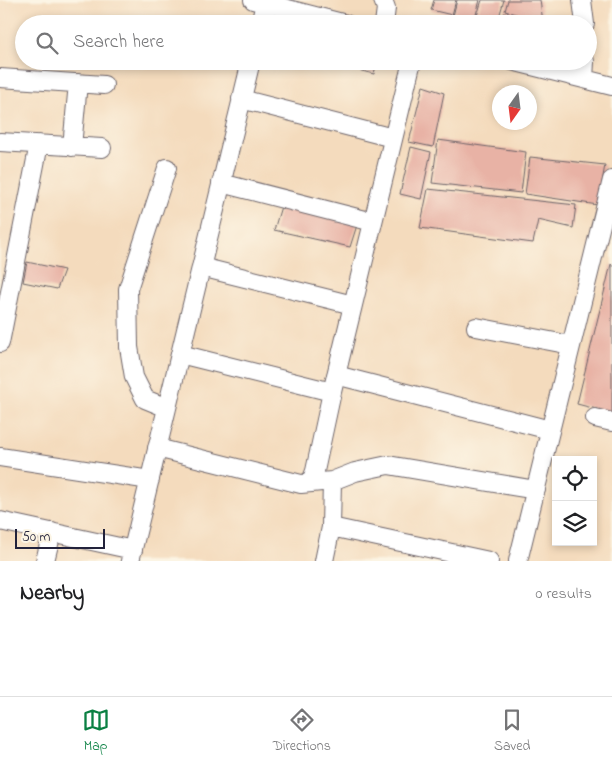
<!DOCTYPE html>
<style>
body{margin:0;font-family:"Indie Flower",sans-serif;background:#f2f2f2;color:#202124}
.controls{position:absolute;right:15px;bottom:15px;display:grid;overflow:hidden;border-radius:0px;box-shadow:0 2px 8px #0003}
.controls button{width:45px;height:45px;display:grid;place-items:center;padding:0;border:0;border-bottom:1px solid #e0e0e0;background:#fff;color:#202124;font:25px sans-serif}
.compass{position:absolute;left:492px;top:85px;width:45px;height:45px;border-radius:50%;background:#fff;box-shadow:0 2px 8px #0003;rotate:194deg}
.scale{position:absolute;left:15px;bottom:12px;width:90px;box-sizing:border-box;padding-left:5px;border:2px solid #22223b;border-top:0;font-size:14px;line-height:18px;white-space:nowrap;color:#22223b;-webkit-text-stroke:4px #fcf5e5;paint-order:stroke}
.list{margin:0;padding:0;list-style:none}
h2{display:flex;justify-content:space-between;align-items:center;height:65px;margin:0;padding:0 20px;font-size:21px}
h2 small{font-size:16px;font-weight:400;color:#757577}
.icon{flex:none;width:28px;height:28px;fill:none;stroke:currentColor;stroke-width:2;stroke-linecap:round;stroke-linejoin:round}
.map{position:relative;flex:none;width:612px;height:561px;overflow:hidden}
.search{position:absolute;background:#fff;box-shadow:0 2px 8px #0003;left:15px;right:15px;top:15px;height:55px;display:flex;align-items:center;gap:12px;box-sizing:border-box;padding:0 18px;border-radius:28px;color:#757577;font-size:19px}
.sheet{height:135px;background:#fff}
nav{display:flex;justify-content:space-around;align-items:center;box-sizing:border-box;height:70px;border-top:1px solid #e0e0e0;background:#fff;font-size:14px;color:#757577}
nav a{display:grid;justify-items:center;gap:2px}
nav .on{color:#0b8043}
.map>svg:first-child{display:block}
.building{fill:#e8b2a5}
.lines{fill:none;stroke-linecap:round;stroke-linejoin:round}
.minor-casing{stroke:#6c6368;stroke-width:20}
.minor{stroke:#fff;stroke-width:18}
</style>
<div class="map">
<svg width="612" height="561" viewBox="0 0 612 561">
<rect width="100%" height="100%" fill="#fcf5e5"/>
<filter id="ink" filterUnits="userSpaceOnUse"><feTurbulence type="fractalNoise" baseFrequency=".02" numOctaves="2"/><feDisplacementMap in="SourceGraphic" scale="10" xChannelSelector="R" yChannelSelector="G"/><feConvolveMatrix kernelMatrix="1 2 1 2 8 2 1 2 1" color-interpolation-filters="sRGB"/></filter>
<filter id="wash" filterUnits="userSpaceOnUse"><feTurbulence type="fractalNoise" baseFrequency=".0096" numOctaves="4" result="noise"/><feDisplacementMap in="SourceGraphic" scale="20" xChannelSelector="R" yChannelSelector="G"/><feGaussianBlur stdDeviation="1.12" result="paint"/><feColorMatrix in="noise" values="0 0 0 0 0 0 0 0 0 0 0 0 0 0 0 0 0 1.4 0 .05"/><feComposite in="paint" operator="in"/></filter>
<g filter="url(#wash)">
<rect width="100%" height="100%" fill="#f4dbbd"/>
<g id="blocks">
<path class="building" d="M434,0H456L452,15L431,10Z
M457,0H480L474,22L453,16Z
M482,0H504L497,24L475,22Z
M508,0H540L543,22L505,11Z
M504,13L542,23V24H501Z
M348,61H377L374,74L346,67Z
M423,86L444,93L433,147L409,142Z
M438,140L526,152L521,193L432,183Z
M411,147L431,152L421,199L400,194Z
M530,157L605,165L598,205L525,194Z
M428,189L576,205L573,228L538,220L533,243L420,228Z
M282,203L358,222L350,247L274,230Z
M27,262L64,270L57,289L23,282Z
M611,264L612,265V413L577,404Z"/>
</g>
</g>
<g filter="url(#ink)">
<use href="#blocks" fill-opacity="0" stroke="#6c6368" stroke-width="1"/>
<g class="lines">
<g class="minor-casing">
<path id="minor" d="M253,0L346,24
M383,0L386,8L384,24
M582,0L585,24
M260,24L266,0
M512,61L612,86
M0,78L104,85
M584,79L585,61
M241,99L393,138
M0,142L102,148
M72,147L78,83
M221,183L373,222
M201,267L353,305
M476,327L571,345
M0,343L39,144
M180,354L332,392
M336,375L550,430
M167,408L145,399L134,377L129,347L128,289L167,168
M595,418L612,422
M157,448L301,484L332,481L355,472L388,465L536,490
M0,457L150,480
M308,482L312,479L315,471L332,392L412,61
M0,521L133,550
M331,527L489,561
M45,561L52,532
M130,561L251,61
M324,561L331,527L332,481
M518,561L612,180"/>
</g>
<use href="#minor" class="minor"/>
</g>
</g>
</svg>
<div class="controls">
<button><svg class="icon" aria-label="locate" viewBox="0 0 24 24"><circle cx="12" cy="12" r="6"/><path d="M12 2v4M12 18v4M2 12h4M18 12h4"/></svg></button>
<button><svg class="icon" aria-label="layers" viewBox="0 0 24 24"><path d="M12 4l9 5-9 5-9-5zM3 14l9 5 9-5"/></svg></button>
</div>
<svg class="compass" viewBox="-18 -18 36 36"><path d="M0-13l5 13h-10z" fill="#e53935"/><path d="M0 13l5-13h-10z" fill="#757577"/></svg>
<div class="scale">50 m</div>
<div class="search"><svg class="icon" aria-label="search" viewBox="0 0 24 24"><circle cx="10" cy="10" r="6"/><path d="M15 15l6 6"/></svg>Search here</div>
</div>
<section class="sheet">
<h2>Nearby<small>0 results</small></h2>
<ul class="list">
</ul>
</section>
<nav>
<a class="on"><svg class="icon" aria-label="map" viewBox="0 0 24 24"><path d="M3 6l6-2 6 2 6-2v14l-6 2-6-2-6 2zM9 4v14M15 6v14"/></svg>Map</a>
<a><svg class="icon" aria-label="directions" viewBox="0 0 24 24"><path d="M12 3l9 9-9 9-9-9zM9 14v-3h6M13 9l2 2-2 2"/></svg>Directions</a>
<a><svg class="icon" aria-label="saved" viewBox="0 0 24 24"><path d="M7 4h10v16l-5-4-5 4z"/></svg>Saved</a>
</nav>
